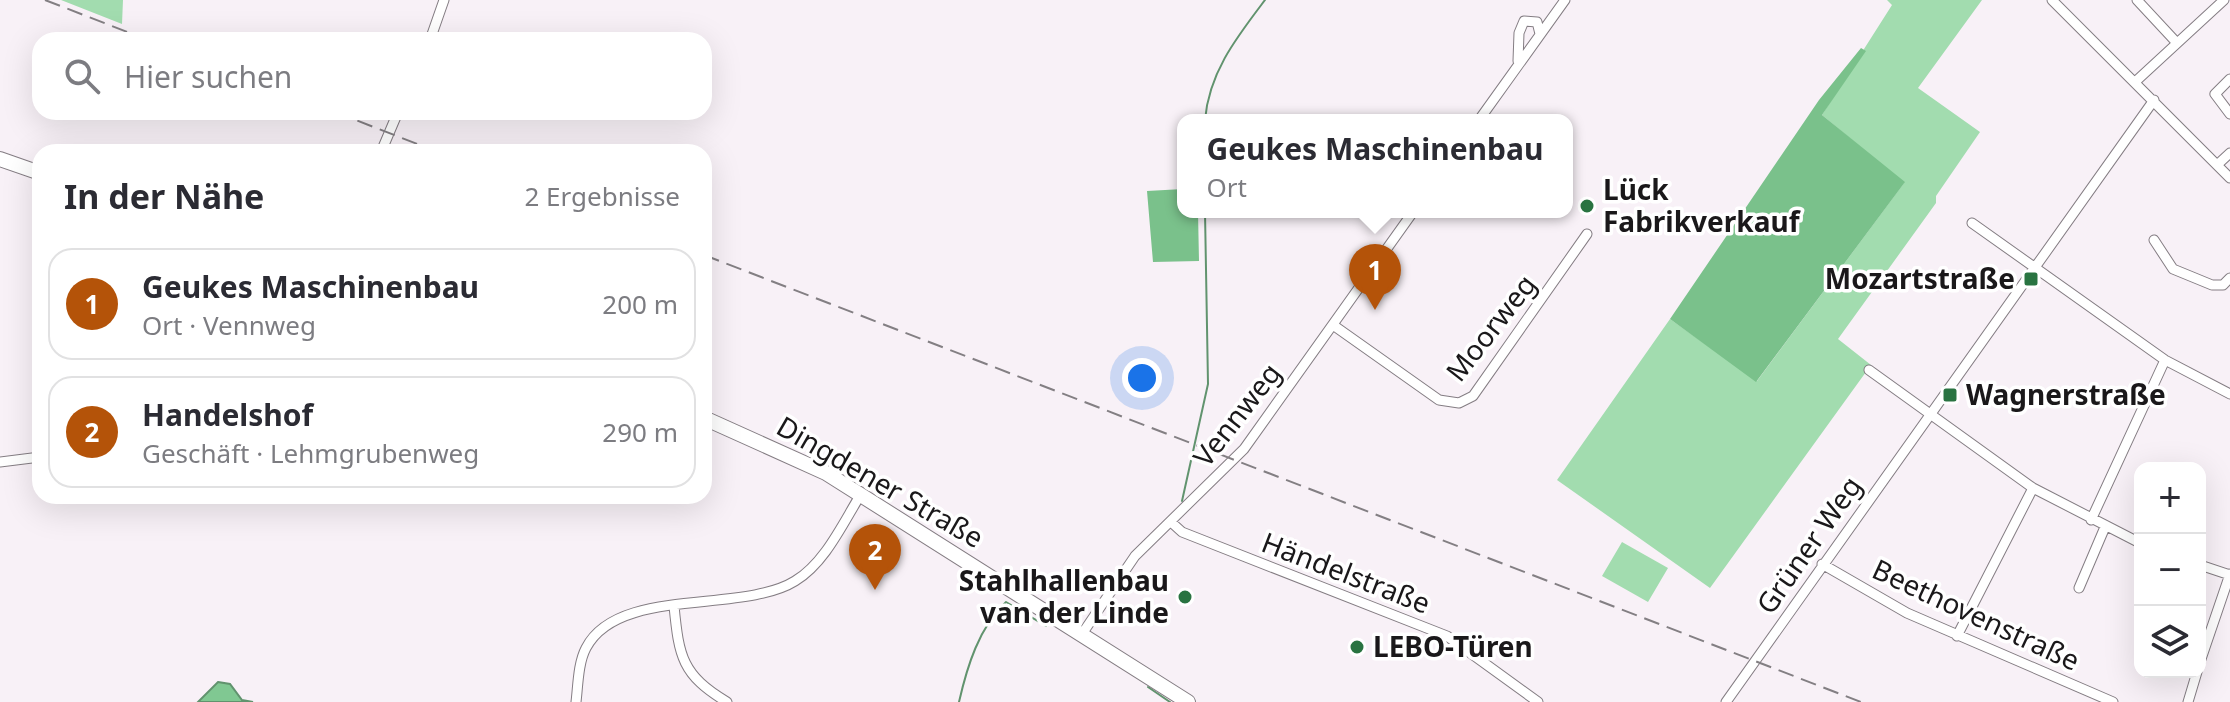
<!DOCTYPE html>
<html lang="de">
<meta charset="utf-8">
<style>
body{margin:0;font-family:"Noto Sans",sans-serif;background:#f7f7f7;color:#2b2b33}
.controls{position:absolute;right:24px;bottom:24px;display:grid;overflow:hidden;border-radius:16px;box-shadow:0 8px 32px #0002}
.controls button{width:72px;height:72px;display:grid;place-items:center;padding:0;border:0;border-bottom:2px solid #e1e1e2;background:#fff;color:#2b2b33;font:40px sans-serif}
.you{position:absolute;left:1142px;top:378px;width:28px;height:28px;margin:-20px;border:6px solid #fff;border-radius:50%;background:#1a73e8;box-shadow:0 0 0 12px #1a73e833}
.badge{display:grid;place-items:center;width:52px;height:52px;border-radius:50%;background:#b45309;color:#fff;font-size:26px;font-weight:700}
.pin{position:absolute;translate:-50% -66px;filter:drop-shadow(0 2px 4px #0008)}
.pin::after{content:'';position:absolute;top:42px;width:28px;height:24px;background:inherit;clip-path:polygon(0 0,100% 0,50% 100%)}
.popup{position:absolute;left:1177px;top:114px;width:396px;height:104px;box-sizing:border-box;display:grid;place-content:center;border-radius:16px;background:#fff;filter:drop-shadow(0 2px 6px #0005);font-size:26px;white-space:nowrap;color:#7c7c81}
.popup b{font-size:30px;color:#2b2b33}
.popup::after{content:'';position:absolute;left:50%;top:100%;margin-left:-16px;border:16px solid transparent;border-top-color:#fff}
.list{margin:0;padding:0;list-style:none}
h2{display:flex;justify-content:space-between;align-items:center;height:104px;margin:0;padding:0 32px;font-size:34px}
h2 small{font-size:26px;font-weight:400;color:#7c7c81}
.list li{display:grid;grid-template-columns:52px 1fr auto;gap:24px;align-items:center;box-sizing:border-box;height:112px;margin:0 16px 16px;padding:0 16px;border:2px solid #e1e1e2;border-radius:24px}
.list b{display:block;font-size:30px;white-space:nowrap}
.list p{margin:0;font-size:26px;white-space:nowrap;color:#7c7c81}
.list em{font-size:26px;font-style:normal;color:#7c7c81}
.icon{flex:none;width:44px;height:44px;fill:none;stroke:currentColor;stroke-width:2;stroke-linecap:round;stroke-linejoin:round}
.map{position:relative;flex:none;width:2230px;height:702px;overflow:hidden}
.search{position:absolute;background:#fff;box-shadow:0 8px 32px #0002;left:32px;top:32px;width:680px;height:88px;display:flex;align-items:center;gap:20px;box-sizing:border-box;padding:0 28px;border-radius:24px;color:#7c7c81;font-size:30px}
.panel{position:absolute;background:#fff;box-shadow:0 8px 32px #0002;left:32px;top:144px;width:680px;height:360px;border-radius:24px}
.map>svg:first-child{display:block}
.green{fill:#a2dcaf}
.forest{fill:#7ac18b}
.water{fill:#80c892;stroke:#61936e;stroke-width:2}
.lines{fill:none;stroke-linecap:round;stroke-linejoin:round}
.stream{stroke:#61936e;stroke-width:2}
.street-casing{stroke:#847d83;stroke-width:11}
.secondary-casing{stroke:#847d83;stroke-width:16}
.street{stroke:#fff;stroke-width:9}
.secondary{stroke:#fff;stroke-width:14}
.rail{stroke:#837f83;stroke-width:2;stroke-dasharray:16 8;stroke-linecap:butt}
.poi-dot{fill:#297341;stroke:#fff;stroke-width:3}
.labels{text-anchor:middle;stroke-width:7;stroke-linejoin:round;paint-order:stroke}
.poi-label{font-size:28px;font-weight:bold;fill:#1a181a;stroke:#fff;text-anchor:start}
.street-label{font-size:28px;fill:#1a181a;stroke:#fff}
</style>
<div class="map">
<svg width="2230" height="702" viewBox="0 0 2230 702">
<rect width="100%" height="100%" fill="#f8f1f7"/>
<path class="green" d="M61,0H123L122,24Z
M1887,0H1982L1918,88L1980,132L1936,196V203L1838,339L1871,365L1710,588L1557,480L1670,319L1757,381L1904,183L1822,115L1892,5Z
M1622,542L1668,568L1648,602L1602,576Z"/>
<path class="forest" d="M1861,48L1866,51L1822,115L1905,182L1756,382L1670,319L1819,100Z
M1183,189V212H1198L1199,261L1153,262L1147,191Z"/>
<path class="water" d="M218,682L230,684L242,700L253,702H198Z"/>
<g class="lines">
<path class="stream" d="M1205,120C1209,72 1237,37 1265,0
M1182,501L1208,384L1205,212
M1148,687L1170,702
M959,702C967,667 979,627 1006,602L1046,626"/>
<g class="street-casing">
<path id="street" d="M2052,0L2230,178
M2137,0L2177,43
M430,40L444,0
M1518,61L1519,33L1524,21L1537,22L1540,34
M2230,79L2215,94L2230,114
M2135,82L2224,0
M1479,120L1565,0
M381,152L398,112
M2217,165L2230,153
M1972,223L2165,360L2230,394
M2154,240L2173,269L2212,285H2223L2230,278
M1333,325L1439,400L1459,403L1473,396L1587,234
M1869,370L2033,488L2140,543
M0,462L40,457
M2091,520L2165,360
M1171,522L1182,532L1447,636L1538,702
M1822,564L1907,613L2113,702
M2200,565L2230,575
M2079,588L2105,527
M674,606C679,657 682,675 727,702
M1082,634L1135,556L1244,449L1413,212
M1957,636L2033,488
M2200,662L2230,574
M576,702C578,686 578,663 586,648C618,586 742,614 795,581C825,563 843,523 861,494
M1726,702L2154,100
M2188,702L2197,672"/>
</g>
<g class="secondary-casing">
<path id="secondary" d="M0,159L40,173
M704,418L826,473L1188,702"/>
</g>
<use href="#street" class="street"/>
<use href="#secondary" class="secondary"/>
<path class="rail" d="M45,0L148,40
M335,112L438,152
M704,255L1861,702"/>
</g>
<g class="poi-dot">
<circle cx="1587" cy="206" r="8"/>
<rect x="2023" y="271" width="16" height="16" rx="4"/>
<rect x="1942" y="387" width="16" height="16" rx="4"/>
<circle cx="1185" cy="597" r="8"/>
<circle cx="1357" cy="647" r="8"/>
</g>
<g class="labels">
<g class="poi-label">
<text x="1603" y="200">Lück<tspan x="1603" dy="32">Fabrikverkauf</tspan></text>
<text x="2015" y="289" text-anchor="end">Mozartstraße</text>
<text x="1966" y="405">Wagnerstraße</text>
<text x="1169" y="591" text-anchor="end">Stahlhallenbau<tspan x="1169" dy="32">van der Linde</tspan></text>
<text x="1373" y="657">LEBO-Türen</text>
</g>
<g class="street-label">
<text transform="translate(1491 328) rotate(-52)" y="10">Moorweg</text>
<text transform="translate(1237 415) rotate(-52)" y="10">Vennweg</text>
<text transform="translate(880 482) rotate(30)" y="10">Dingdener Straße</text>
<text transform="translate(1809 545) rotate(-55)" y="10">Grüner Weg</text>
<text transform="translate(1346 573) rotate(21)" y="10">Händelstraße</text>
<text transform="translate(1976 615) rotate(25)" y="10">Beethovenstraße</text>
</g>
</g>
</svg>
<div class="controls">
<button>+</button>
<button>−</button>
<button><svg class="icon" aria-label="layers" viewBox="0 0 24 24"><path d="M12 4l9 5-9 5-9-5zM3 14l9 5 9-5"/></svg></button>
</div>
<div class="you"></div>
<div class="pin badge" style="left:1375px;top:310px">1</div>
<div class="popup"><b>Geukes Maschinenbau</b>Ort</div>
<div class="pin badge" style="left:875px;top:590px">2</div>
<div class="search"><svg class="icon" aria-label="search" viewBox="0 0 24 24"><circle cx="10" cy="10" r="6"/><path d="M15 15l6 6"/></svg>Hier suchen</div>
<section class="panel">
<h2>In der Nähe<small>2 Ergebnisse</small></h2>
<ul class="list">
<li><span class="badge">1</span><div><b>Geukes Maschinenbau</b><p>Ort · Vennweg</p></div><em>200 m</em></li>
<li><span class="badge">2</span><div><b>Handelshof</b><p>Geschäft · Lehmgrubenweg</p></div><em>290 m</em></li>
</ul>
</section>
</div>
